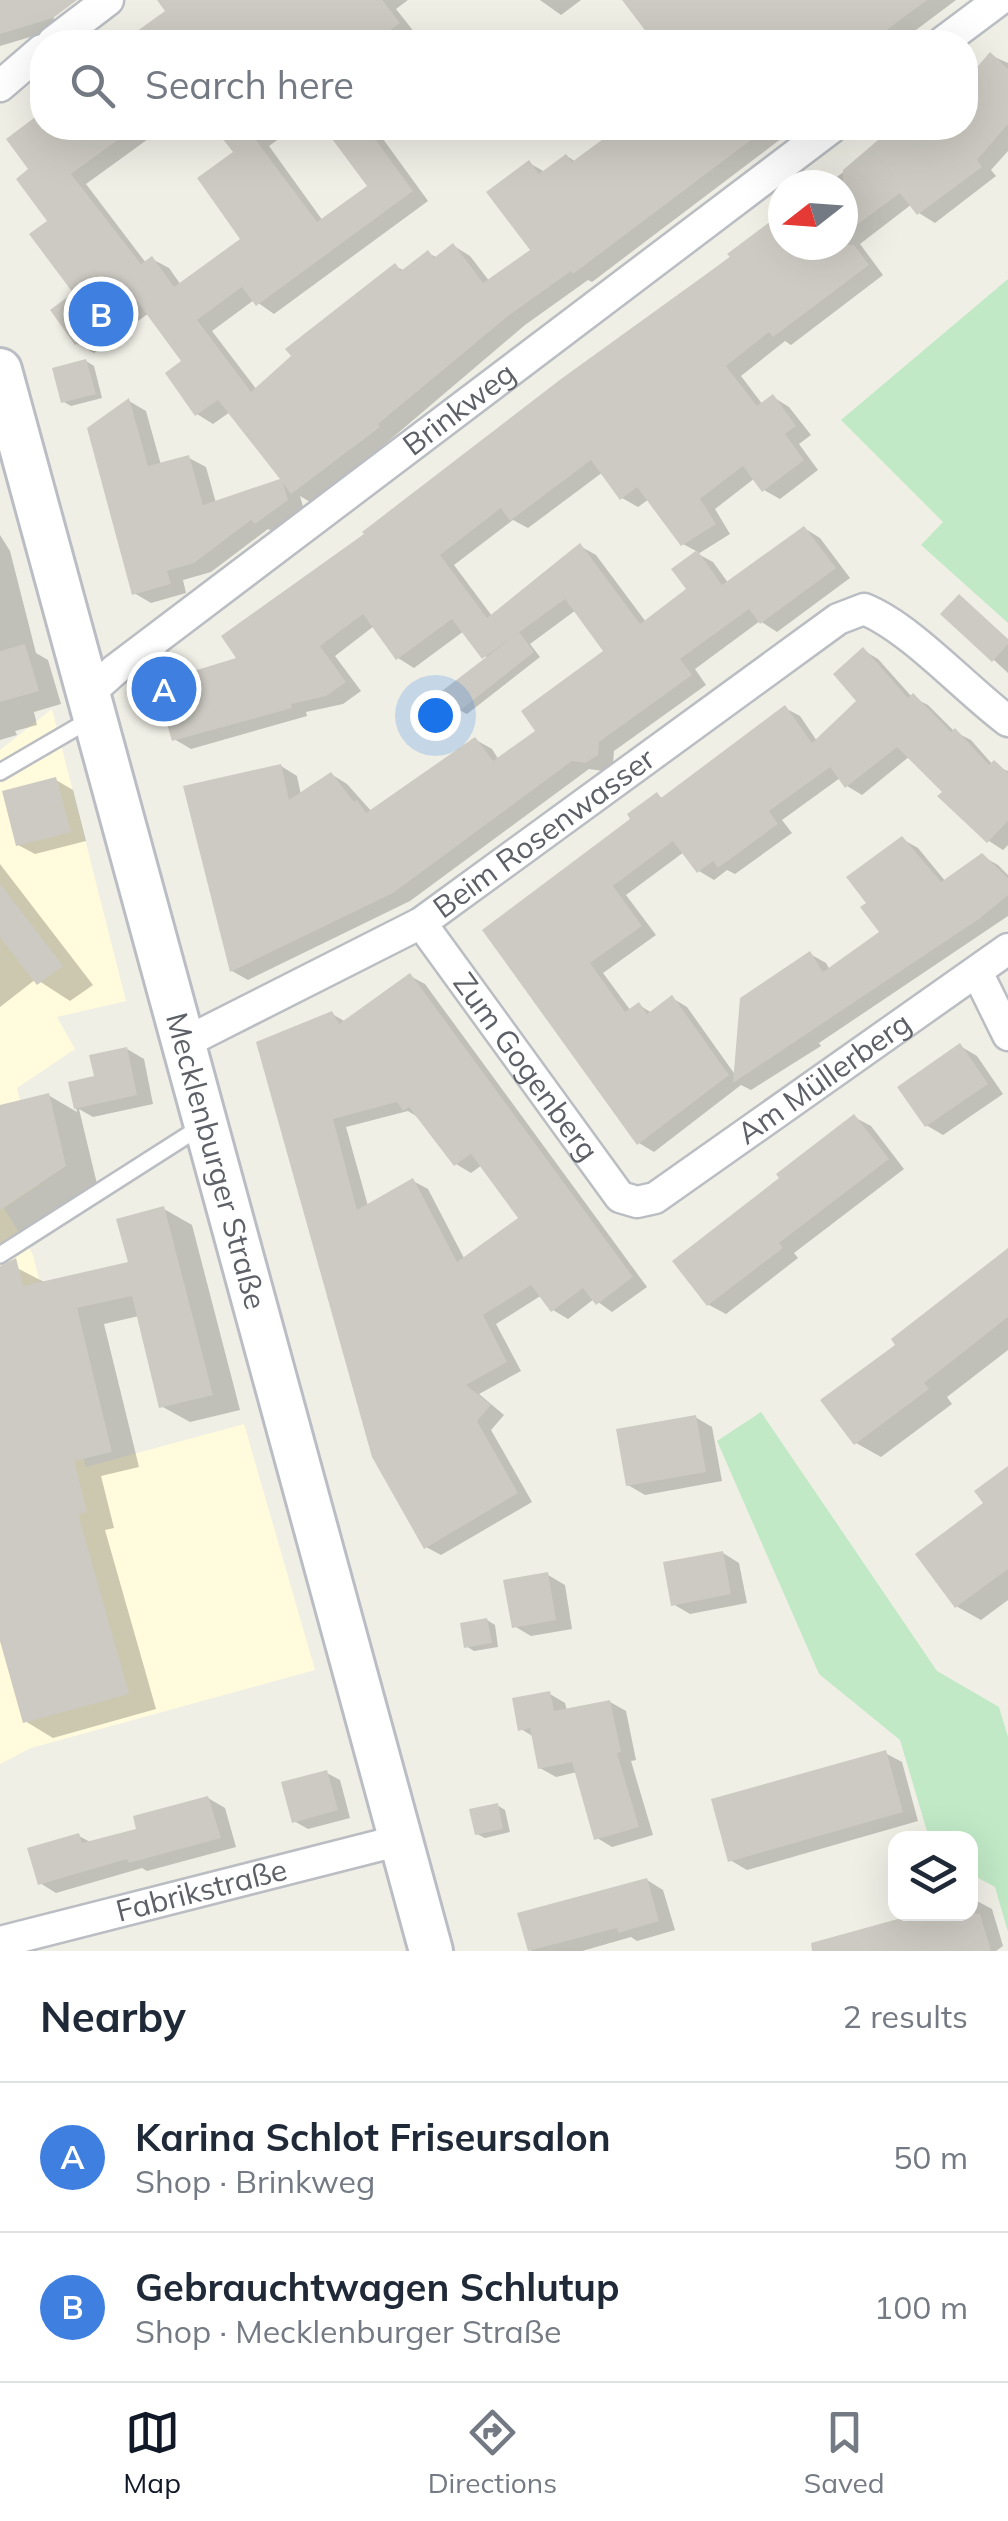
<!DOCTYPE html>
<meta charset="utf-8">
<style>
body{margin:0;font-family:Mulish,sans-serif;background:#f6f6f7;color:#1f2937}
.controls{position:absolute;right:30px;bottom:30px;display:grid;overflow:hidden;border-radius:20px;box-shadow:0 10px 40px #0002}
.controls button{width:90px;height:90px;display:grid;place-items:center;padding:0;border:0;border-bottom:2px solid #e0e1e3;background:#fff;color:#1f2937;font:50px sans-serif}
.compass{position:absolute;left:768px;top:170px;width:90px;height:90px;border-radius:50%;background:#fff;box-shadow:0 10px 40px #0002;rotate:253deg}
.you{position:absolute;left:435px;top:715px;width:35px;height:35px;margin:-25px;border:8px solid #fff;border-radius:50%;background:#1a73e8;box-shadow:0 0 0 15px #1a73e833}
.badge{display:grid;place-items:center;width:65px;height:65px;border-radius:50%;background:#111827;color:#fff;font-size:32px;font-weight:700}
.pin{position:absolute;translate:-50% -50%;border:5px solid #fff;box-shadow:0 2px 10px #0006}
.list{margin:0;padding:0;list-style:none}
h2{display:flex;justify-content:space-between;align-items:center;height:130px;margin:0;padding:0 40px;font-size:42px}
h2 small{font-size:32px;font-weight:400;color:#747a83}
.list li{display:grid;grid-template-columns:65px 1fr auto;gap:30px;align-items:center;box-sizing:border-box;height:150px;padding:0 40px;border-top:2px solid #e0e1e3}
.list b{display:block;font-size:38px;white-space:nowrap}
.list p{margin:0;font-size:32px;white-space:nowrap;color:#747a83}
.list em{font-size:32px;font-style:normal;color:#747a83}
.icon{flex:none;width:55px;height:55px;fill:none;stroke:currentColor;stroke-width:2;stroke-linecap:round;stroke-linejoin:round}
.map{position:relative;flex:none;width:1008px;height:1951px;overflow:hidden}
.search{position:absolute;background:#fff;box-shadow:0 10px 40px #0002;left:30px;right:30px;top:30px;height:110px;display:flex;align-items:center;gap:25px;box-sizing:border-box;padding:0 35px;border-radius:40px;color:#747a83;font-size:38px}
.sheet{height:430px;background:#fff}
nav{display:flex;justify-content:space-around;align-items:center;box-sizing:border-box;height:140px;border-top:2px solid #e0e1e3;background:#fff;font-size:28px;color:#747a83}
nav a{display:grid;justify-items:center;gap:5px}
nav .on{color:#111827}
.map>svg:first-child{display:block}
.commercial{fill:#fffbdc}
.green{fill:#c1e9c6}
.shadow{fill:#0003;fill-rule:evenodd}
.building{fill:#cccac2;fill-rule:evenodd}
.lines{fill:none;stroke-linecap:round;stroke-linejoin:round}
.lane-casing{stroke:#babdc2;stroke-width:20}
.street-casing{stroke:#babdc2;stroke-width:35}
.secondary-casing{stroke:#bbbdc4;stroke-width:48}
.lane{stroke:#fff;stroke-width:15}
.street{stroke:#fff;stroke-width:30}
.secondary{stroke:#fff;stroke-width:42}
.labels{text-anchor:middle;stroke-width:10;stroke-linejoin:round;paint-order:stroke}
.street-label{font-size:30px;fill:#5d6067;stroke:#fff}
</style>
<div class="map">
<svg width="1008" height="1951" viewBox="0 0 1008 1951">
<rect width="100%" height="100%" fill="#f0efe6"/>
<path class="commercial" d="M52,709L126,1001L57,1017L75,1049L17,1088L40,1184L4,1208L33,1255L86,1467L244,1424L315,1670L31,1748L0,1764V750Z"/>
<path class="green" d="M1008,279V623L921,545L943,522L841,420Z
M761,1412L937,1671L999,1707L1008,1737V1932L995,1887L971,1874L970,1838H929L900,1740L819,1674L717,1441Z"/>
<path class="shadow" d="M0,0H48L57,29L0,46Z
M176,0H408L396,9L415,33L402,42H126L169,11Z
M540,0H581L561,15Z
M625,0H956L900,42H644L651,35Z
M990,55L1008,63V151L991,170L996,176L935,223L919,213L912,204L860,244L883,275L791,345L785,341L741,376L763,405L773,397L789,407L811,435L799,444L818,470L780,499L764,490L755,478L715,509L730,534L698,554L713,562L729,584L804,528L820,538L850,578L777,632L760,621L695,669L706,685L614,751L613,764L603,771L589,769L410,901L248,980L232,971L281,766L297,776L301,795L331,774L347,784L372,812L476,740L492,749L499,760L539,731L607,652L576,610L530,644L540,657L467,714L459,710L488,659L464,631L414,668L398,658L374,626L335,656L361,691L343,704L306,712L307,716L191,749L174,739L240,660L368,535L783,216V245H843V185H826L872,151L870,148L897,128H966V83ZM603,472L622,498L638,507L649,499L683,544L698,552L690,590L646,622L596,555L580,546L492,616L454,565L513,520L528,528Z
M42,115V128H151L155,134L86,184L146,263L152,259L169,268L181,285L244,239L236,153L217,128H294L269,146L323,221L370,186L328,128H375L428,201L274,314L254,300L212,331L257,390L395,266L405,271L428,253L438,258L454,246L470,256L490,282L533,250L529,163L545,172L567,156L576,162L622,128L794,129L592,282L588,280L525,325L365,461L310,502L300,496L304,510L273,532L268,529L211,572L183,580L186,593L151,603L134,593L129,401L146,411L161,465L189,458L206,467L216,503L284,481L230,412L213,424L197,414L185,361L149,313L94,353L77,344V294L32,170L10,140Z
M86,361L94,366L102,398L71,406L64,402Z
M0,535L10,551L36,653L48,660L61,704L34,712L37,725L15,731L17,735L0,740Z
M944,614L1008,639V673Z
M863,650L878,659L912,697L928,705L955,732L971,740L993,765L1008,771V845L1003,850L989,841L910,756L862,795L847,786L840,778L782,820L792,833L735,874L727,870L714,880L699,871L684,852L626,895L656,935L603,973L631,1011L639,1005L652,1013L672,998L687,1007L736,1076L810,954L826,963L830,970L882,932L902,839L918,848L946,882L982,856L998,865L1008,875V916L819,1043L821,1046L751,1090L741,1085L654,1152L639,1143L485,931L634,820L657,795L664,799L785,708L800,716L817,741L859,702Z
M56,780L73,790L86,841L35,854L18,845Z
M0,864L93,985L70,1001L36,979L0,1007Z
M410,976L425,984L647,1287L612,1312L594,1299L568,1319L553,1310L542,1295L496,1324L521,1371L479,1394L504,1415L491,1430L532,1502L441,1555L426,1547L258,1044L332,1014L346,1022ZM408,1111L421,1119L456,1164L471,1173L482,1165L521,1218L465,1260L428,1189L413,1181L368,1206L346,1127Z
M960,1046L977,1056L1003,1094L943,1135L926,1125Z
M127,1049L144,1059L153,1104L93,1117L79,1109L97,1184L0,1249V1108L48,1095L77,1112L71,1084L97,1078Z
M854,1117L871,1126L904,1169L794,1253L798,1258L726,1314L709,1305L675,1261L782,1179Z
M164,1209L192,1225L240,1410L190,1422L161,1406L139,1316L104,1324L139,1467L101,1476L114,1528L105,1530L156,1709L53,1738L25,1721L0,1632V1274L17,1268L46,1283L131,1263Z
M1008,1251V1350L947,1397L952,1404L881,1457L856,1443L898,1345Z
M695,1417L712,1427L722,1481L645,1495L628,1485Z
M1008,1469V1600L981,1620L956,1606L987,1504Z
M723,1553L739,1563L747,1603L690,1614L673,1604Z
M548,1575L565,1585L572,1629L531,1636L514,1626Z
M487,1620L495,1625L498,1647L474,1651L466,1646Z
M550,1694L565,1703L567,1711L610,1702L626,1711L636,1760L631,1761L653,1835L612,1847L597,1838L577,1772L556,1777L540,1768L534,1737L521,1729Z
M885,1753L902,1762L918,1821L747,1870L730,1860Z
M327,1773L340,1780L350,1818L308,1829L294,1821Z
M208,1798L225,1808L236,1847L147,1871L142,1868L56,1893L40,1883L79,1836L92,1843L140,1831Z
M497,1805L505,1810L510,1832L485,1838L477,1834Z
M647,1880L663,1890L675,1930L637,1941L631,1937L582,1951H531L520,1915Z
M975,1900L992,1909L1003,1946L996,1951H830L827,1941L925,1914H970V1901Z"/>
<path class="building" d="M0,0H77L53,18L0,34Z
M157,0H382L400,23L374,42H122L165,11Z
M622,0H927L884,32L892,42H654Z
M990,52L1008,69V124L977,160L982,167L917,215L900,193L843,235V170L892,128H966V80Z
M42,112V128H134L71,174L141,264L152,256L174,287L240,239L197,178L233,152L214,128H247L317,222L367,186L324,128H367L413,191L256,306L242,287L197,320L251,392L291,356L285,349L395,263L401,271L428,250L434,258L453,243L483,283L530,250L486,192L529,160L539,174L566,154L572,162L618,128H767L573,274L571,271L508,316L378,424L380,427L291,494L283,483L288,500L255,524L251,520L194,563L167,571L171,584L132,595L87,428L129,398L148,466L189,455L203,505L280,479L218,400L195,416L165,373L181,361L137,301L75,345L50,310L73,293L29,234L47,221L16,179L28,169L6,139Z
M783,212V245H854L869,265L773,337L769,332L726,366L757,406L773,394L796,426L785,434L804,460L762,492L743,466L700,499L716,524L681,546L637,487L620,500L591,460L510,521L501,508L440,555L487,618L580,543L640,624L686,589L671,569L697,550L722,585L804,526L836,568L760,624L749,609L680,659L692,675L599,742L598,755L586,763L572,761L393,893L230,972L183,786L281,764L289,800L331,772L354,802L357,800L366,813L475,737L493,761L535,731L521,711L603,651L565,599L482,659L452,619L396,660L363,614L320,646L346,682L326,696L291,704L292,708L172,741L155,683L236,658L221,636L364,534L362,532L561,379L730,257L727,254Z
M86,359L96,394L61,403L52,368Z
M959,594L1008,639V644L992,662L940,614Z
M519,632L534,652L458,712L442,691Z
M25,644L39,691L0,702V651Z
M863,647L908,698L913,693L951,732L955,728L989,765L994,760L1008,773V821L987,843L937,796L942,792L897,747L845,788L830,767L769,811L778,824L718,868L713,861L697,873L673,841L613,886L642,926L590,963L625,1012L639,1002L647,1014L672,995L729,1075L637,1145L482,930L630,819L627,814L657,792L661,798L785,705L812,743L856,701L833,674Z
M56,777L71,832L16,846L2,791Z
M902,836L941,882L982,853L1008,878V895L979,919L733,1083L740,998L810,951L823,972L879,932L860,907L866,903L846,877Z
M0,884L63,966L37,985L0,937Z
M410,973L633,1277L596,1305L583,1288L551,1312L531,1285L483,1315L507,1362L466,1385L491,1405L477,1421L518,1493L424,1549L372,1457L256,1042L332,1011L339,1024ZM397,1102L403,1111L409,1107L454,1166L471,1154L518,1218L457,1262L413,1178L357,1210L333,1119Z
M960,1043L988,1084L925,1127L897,1087Z
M127,1047L137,1095L74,1109L68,1082L94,1076L89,1055Z
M49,1093L66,1166L0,1210V1105Z
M854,1114L889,1159L779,1243L783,1248L707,1306L672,1261L779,1178L776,1174Z
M164,1206L213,1395L159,1408L132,1296L77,1308L112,1452L74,1461L87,1512L78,1514L129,1694L23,1723L0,1641V1266L16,1258L23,1286L128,1262L116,1219Z
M1008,1248V1317L924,1383L929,1389L854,1445L820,1400L895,1345L891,1339Z
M696,1415L706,1472L626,1486L616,1429Z
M1008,1466V1569L955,1608L915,1554L983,1503L974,1491Z
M723,1551L731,1594L671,1606L663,1562Z
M548,1572L556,1620L512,1628L503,1580Z
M487,1618L492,1643L464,1648L460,1623Z
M550,1691L554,1711L610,1700L621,1752L617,1753L639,1827L594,1840L572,1762L538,1769L530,1728L518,1731L512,1698Z
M886,1750L903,1812L728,1862L711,1799Z
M327,1770L338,1810L292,1823L281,1782Z
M208,1796L221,1838L129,1863L127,1859L38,1885L27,1848L79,1833L82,1843L136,1829L133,1816Z
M498,1803L503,1829L475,1835L469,1809Z
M647,1878L659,1921L618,1933L617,1928L528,1951L517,1913Z
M916,1914H980L991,1951H812L811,1943Z"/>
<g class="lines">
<g class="lane-casing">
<path id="lane" d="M0,772L91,719
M0,1255L202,1126"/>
</g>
<g class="street-casing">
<g id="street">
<path d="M53,42L108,0"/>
<path d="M943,42L999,0"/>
<path d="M0,86L42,50"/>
<path id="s1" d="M88,694L115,670L831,128"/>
<path id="s2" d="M421,923L620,1197L637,1202L655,1198L1008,949"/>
<path d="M977,972L1008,1035"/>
<path id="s3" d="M184,1043L421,923L838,619L864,609C911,628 965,689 1008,721"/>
<path id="s4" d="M0,1942L401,1840"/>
</g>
</g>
<g class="secondary-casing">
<g id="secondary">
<path id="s5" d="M0,370L431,1951"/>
</g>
</g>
<use href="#lane" class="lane"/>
<use href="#street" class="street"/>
<use href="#secondary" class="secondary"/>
</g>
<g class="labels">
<g class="street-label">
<text dy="10" stroke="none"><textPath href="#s1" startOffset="468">Brinkweg</textPath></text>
<text dy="10" stroke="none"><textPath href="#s3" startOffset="418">Beim Rosenwasser</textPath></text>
<text dy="10" stroke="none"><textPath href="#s2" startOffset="178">Zum Gogenberg</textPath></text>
<text dy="10" stroke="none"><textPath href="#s2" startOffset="582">Am Müllerberg</textPath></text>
<text dy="10" stroke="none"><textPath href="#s5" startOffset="820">Mecklenburger Straße</textPath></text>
<text dy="10" stroke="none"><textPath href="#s4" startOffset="208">Fabrikstraße</textPath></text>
</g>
</g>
</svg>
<div class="controls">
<button><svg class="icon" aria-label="layers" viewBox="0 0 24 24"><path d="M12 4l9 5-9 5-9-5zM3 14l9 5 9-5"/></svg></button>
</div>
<svg class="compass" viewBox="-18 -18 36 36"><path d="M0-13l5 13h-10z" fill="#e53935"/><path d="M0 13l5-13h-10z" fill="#747a83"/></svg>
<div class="you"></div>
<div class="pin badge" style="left:164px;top:689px;background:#3f7fe0">A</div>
<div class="pin badge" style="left:101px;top:314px;background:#3f7fe0">B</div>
<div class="search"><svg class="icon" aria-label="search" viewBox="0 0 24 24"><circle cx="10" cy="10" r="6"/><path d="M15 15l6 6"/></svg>Search here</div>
</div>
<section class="sheet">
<h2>Nearby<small>2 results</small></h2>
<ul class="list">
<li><span class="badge" style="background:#3f7fe0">A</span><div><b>Karina Schlot Friseursalon</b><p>Shop · Brinkweg</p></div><em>50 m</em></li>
<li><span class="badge" style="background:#3f7fe0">B</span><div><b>Gebrauchtwagen Schlutup</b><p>Shop · Mecklenburger Straße</p></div><em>100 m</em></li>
</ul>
</section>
<nav>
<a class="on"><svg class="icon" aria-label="map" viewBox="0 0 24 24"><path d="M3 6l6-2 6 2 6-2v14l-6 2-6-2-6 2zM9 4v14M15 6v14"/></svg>Map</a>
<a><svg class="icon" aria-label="directions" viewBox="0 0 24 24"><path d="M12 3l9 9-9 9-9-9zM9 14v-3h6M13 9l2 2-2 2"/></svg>Directions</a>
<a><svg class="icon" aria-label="saved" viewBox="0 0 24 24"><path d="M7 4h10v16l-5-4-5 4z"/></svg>Saved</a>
</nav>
